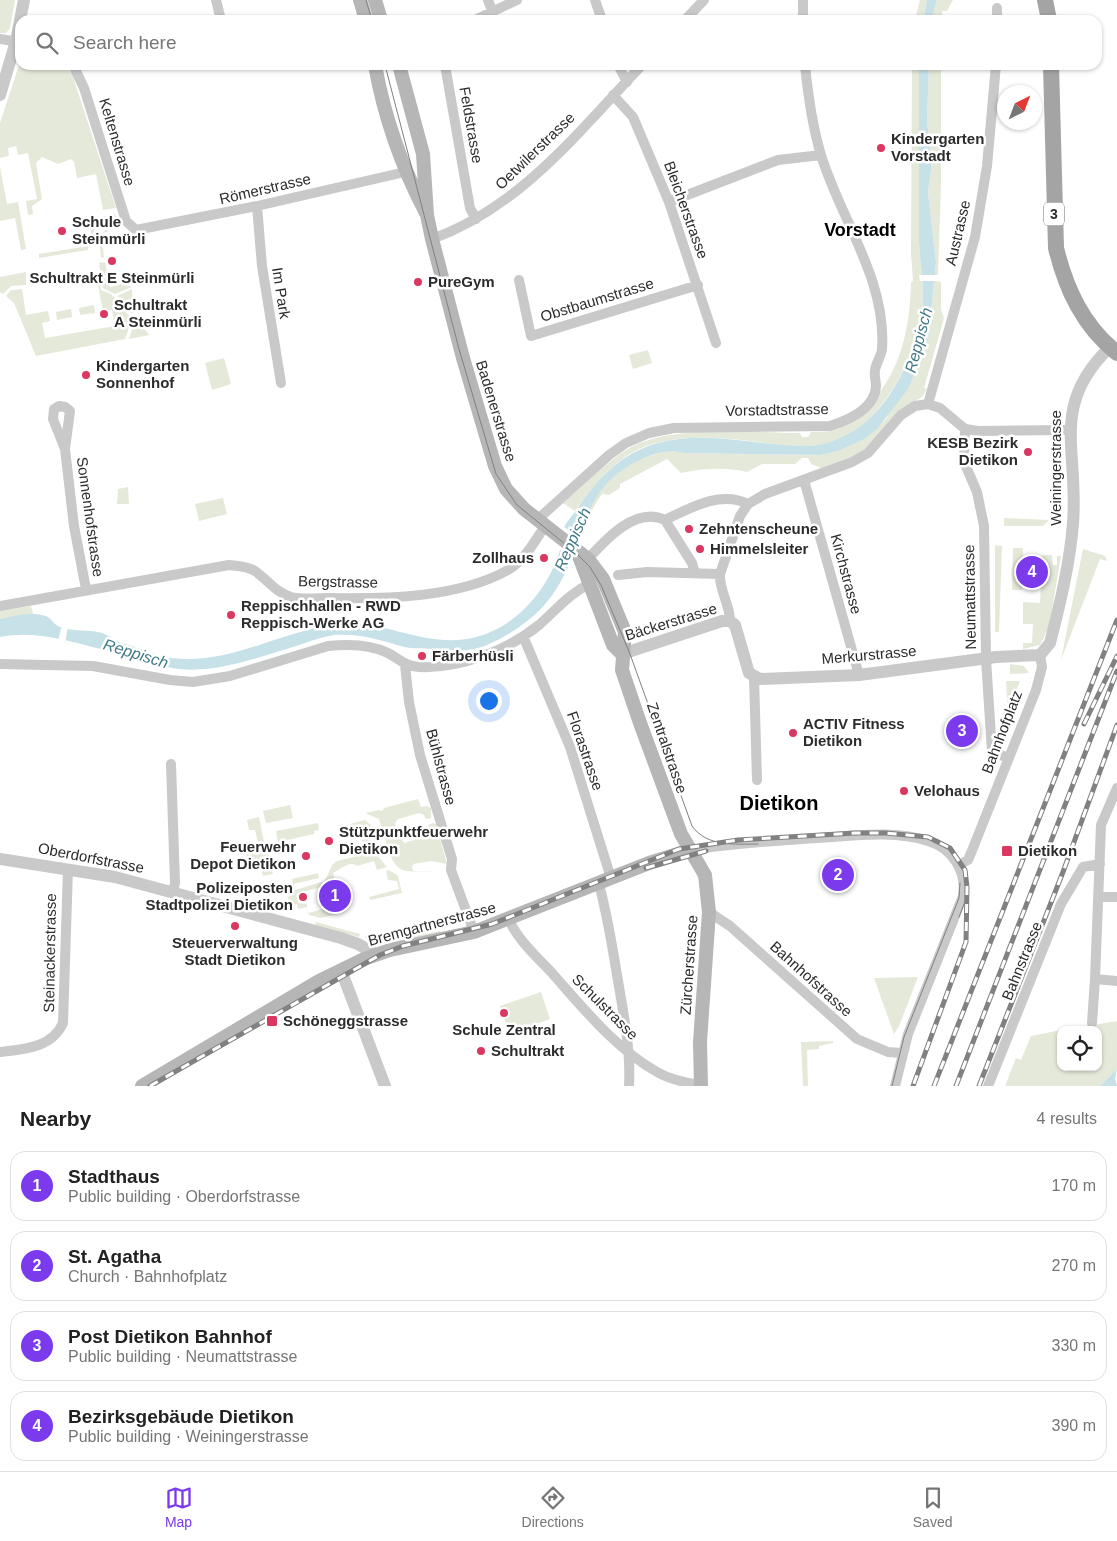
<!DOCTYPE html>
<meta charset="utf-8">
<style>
body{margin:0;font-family:Arial,sans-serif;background:#f6f6f6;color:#222}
.controls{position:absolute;right:15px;bottom:15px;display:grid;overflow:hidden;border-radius:10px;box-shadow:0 1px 4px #0004}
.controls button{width:45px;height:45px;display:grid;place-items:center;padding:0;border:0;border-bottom:1px solid #e0e0e0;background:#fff;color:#222;font:25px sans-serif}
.compass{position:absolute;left:997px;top:85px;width:45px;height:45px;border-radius:50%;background:#fff;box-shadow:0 1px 4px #0004;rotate:42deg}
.you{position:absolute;left:488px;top:700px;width:18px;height:18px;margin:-12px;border:4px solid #fff;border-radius:50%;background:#1a73e8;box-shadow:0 0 0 8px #1a73e833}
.badge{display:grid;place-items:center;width:32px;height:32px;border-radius:50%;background:#7c3aed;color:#fff;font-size:16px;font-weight:700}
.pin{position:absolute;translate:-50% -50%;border:2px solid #fff;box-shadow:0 1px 5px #0006}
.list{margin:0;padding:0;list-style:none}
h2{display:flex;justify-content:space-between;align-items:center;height:65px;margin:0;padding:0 20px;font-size:21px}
h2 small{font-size:16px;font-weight:400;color:#767676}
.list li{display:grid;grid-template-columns:32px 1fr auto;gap:15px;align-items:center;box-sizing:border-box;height:70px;margin:0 10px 10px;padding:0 10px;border:1px solid #e0e0e0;border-radius:15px}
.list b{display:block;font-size:19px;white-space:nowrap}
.list p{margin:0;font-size:16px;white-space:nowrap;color:#767676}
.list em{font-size:16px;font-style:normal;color:#767676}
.icon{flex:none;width:28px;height:28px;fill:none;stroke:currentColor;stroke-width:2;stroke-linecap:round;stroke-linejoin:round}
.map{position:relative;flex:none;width:1117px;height:1086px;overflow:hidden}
.search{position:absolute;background:#fff;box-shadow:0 1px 4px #0004;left:15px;right:15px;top:15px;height:55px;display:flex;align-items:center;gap:12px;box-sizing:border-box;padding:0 18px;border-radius:15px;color:#767676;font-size:19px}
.sheet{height:385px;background:#fff}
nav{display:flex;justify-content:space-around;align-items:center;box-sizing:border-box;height:70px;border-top:1px solid #e0e0e0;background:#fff;font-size:14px;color:#767676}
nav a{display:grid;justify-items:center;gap:2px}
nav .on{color:#7c3aed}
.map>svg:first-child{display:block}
.green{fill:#e5e9da}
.water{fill:#c7e1e8}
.pier{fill:#fff}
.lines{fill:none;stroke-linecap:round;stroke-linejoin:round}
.minor{stroke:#c9c9c9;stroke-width:10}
.tertiary{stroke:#c9c9c9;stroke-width:12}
.secondary{stroke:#b6b6b6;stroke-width:14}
.primary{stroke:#a4a4a4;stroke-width:16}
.tram{stroke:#818181;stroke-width:1}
.rail-casing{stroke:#818181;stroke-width:5}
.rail{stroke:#fff;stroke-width:3;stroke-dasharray:9;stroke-linecap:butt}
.poi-dot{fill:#da3761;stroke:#fff;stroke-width:2}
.labels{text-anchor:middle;stroke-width:5;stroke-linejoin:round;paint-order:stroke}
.shield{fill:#fff;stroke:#6b6b6b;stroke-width:1}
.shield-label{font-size:14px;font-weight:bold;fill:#2c2c2c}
.street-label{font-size:15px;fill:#2c2c2c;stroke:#fff}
.poi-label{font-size:15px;font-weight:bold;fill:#2c2c2c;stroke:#fff;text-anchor:start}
.water-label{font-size:16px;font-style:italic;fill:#3f7a88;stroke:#fff}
.quarter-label{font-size:18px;font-weight:bold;fill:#000;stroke:#fff}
.district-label{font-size:20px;font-weight:bold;fill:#000;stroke:#fff}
</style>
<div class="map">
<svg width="1117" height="1086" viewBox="0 0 1117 1086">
<rect width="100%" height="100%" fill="#fff"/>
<path class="green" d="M0,0H15L10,28L6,33H0Z
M920,0H927L923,20H915Z
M937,0H953L947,11H942V20H931Z
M20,62V65H64L72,74L116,208L103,210L96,174L77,178L74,162L71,159L58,164L42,157L36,163L42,199L32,206L33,214L28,215L26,201L37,199L28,153L18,155L16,146L8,148L9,156L0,158V123Z
M912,65H919C919,124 919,183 919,242C920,265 925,287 922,310C916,346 902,381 878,409C863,426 848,438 826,444C807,450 785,445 766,443C727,438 677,432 639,449C611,463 593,486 575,511L563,503C585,485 606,461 631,447C677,424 754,433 800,433L802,437H808L811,432C818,432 827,432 834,430C847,426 856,418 865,409C901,374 910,329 911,282L913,281L911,253Z
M929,65H941V184L938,275V281L941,282V309L944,318L924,388L927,389L922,397L903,408L882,433L861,453L821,468L811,464L808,458H802L795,464H762L747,472C726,467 703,468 681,473L667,459L620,484V488L609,495L602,494C593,506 589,518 580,532C584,521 589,510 593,500C605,473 657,445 684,453L821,455L838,451L885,420L920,363L928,341L936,263L928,192L932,161L927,121Z
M0,167L7,204L18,202L26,249L21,250L15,218L0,221Z
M115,214L117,221C102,223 94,224 92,239L89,220Z
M107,229L108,232L101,233L104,257L101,258L99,235Z
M88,246V250L39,258V254Z
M105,262L110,287L122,284L132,287L115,294L103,288L99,263Z
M26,272V285L11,286L3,294L0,292V277Z
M98,285H100L101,290L111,294L132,319L125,339L36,356L14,303L6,296L11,290L22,289L26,315L48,311L50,321L42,323L45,338L115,326L112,310L103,311Z
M132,289L133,313L132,314L117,296Z
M94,305L95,313L80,315L79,308Z
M71,309L72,317L57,320L56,312Z
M135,320L149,334V335L129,339Z
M648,350L652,363L633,369L629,355Z
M224,358L231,384L212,390L205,363Z
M128,487L129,504H117L118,489Z
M223,498L227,514L199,521L195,504Z
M1004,518L1049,520L1043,526H1004Z
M995,545L1002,546L999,632H995Z
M1013,548H1023L1022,590H1012Z
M1083,549L1105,556L1107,561L1100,559L1061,660Z
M1042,555H1052L1053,565H1057V556H1061L1049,627L1040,645L1023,649V643H1032L1033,624H1023V602L1040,603Z
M31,606L33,614L0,619V611Z
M1010,664L1024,666L1029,673L1010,674Z
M1006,681H1020L1008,712Z
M418,799L421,807L427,806L431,808V818L426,819L424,815L419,813L398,819L395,823L397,832L384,835L379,819L365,813L379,810L382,811L384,808Z
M290,805L293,818L266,823L263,811Z
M259,817L264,842L258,843L255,830H249L247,820Z
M365,820L372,826L374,835L371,842L364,845L362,840L369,838L366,825L350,828V824Z
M318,823L319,830L314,831V834L278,842L276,831Z
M433,823L436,824L447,864L431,861L413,864L412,868L414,872L437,871C403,871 395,878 385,838L398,834L404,843L424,837L429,831L428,825Z
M266,843L273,874L263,876L259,861L248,863L245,848Z
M369,853L378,856L387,867L377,870L374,861L357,866C349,860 341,870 333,873L335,881L338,880L339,882L296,894L298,903L307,904V907L298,909L297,904L289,906L288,898L295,890L325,881L332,865L337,861Z
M389,870L398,876L402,893L370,900L369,897L399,889L397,881L388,880L386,871Z
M318,873L319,878L293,884L292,879Z
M346,902L347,906L344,907L345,912L321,918L309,915L307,909L309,913Z
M316,922L360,934L359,937L315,925Z
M440,931L441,934L394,943L365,938V935L404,938Z
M918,977L899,1026L894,1034L874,978Z
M541,992L550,1019L509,1034L500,1006Z
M1117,1021V1069L1100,1086H1005L1016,1058L1021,1060L1031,1036L1061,1030V1067H1098V1030H1062Z
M833,1041V1043L819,1046V1049L807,1050L808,1086H803L801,1042Z"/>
<path class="water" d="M927,0H937L931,20H923Z
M919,65H929L927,121L932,162L928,192L936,263L928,341L908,389L877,429L864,439L838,451L821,455L684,453C670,449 655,453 642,459C576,488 588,545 553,594C538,616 511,635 487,645C468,653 452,650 432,649C423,648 413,649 404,647C380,640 360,633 334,635C321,637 308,642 296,646C259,657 218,673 179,669C165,668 151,660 137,657C129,654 121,654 114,652C77,644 38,629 0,637V619C14,616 31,611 46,616C51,618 54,625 60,627C73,632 88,629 102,633C109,635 115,641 122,643C138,647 155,656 171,658C229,666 282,630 338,624C386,619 428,650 476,637C515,627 545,593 558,556C562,547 561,537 564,528C566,522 573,515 577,509C597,479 621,453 658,443C708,429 760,447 810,446C876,440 912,370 922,311C925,288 920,265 919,243C919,183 919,124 919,65Z
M1117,1069L1115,1079L1117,1086H1100Z"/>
<path class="pier" d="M919,275H938V281H920Z
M564,527L580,539L572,564L558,547Z
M62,625L68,626L65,643L58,641Z"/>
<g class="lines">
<path class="minor" d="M216,0L221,20
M488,0L493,13
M595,0L602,20
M803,0V20
M475,20L517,0
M685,20L704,0
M997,20V8
M0,39L20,42
M73,65L84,88L126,221L136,230L257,206L405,172
M445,65L470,208L476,219
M618,65L627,82
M613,95L633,117L669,202L716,343
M669,202L778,160L821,155
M257,206L262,266L281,383
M432,239C520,208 580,130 642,65
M519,280L531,336L698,285
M928,404L975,237L987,166L996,65
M59,406L65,407L70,411L65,449L53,419L54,409Z
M965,429L964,462L977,492L984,526L986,659L992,752L1009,758
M65,449L74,526L86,589
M804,480L859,675
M537,520L609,455L626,443L649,433L674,428L830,426C849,420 875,409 876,386C876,381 874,376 875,370C876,363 881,357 882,349C887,280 840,218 821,155C812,125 808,95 805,65
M665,520C690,508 721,490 748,504
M588,559C606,539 636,506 665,520L692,563L695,573
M618,575L647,572L720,574
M0,606L229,565C238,566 247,566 255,571C268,580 275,592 291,597C303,600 317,598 329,598C386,599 458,598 508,570C525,560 534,542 545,526
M730,621C730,604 719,591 720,574L740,516L748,504L765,494L852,462L868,453L901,415L915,406L928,404L940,408L965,429L978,431L1071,430
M523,636L570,747L611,878
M0,664L93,666L170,680L193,682L230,676L328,646C347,644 370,644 388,653C399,659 405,666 419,667C460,669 508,650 539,625C556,610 569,594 589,584
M405,665L409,702L420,755L452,859L451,870L474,932
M754,677L757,780
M171,764L175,883L173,892
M1117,788L1101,825L1095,979L1117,981
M691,850C733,843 775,841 817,838C852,836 893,830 928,841C952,848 967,871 963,896L908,1034L895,1086
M959,865L968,860L971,853L1036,690L1042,667L1040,655
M599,884C607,914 612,944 617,975C623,1011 631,1049 629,1086
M1099,897H1117
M709,912L730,926L857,1039L888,1052L902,1053
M509,920C518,940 537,957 552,973C583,1008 616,1049 657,1072C671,1080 686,1083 701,1085
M1092,1023L1095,979
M0,1052C24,1049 52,1048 63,1023L68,869
M988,1086L1061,904L1083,867L1100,864"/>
<path class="tertiary" d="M20,20L24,0
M0,95L16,41L20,21
M622,654L722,621H730L735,625L749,673L760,679L859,675L996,657L1040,655L1050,643C1060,604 1070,563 1073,523C1079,450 1049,406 1110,347
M0,859L115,877L341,938L358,944L375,954
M341,970L385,1086"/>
<path class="secondary" d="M360,0L366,20
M375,0L381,20
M375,65C384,116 402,167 426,213
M399,65L423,154L427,215L432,239L463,358L495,466L506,489L524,509L588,559L603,579L625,632L622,670L640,723L681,834L705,875L709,912L700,1042L701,1086
M577,551L613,645L622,654
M142,1086L319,981L364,959L390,950L474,932L649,863L691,850"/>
<path class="primary" d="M1045,0L1049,20
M1051,65L1056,248C1066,289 1083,326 1117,353"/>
<path class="tram" d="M366,0L372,20
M385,65L459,349L496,474L517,505L576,553L590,567L601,585L630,654L692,826C707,847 734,844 758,844
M959,917L966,899L967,887
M892,1086L904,1037L959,898L960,883"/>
<g class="rail-casing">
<path id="rail" d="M1084,724L1117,656
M646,868L706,851
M150,1086L380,955L403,946L492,924L679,849L738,840L855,833H886L928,837L950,848L965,870L967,887L966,942L913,1086
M934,1086L1117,620
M956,1086L1117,671
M979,1086L1063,872L1117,725"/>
</g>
<use href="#rail" class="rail"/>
</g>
<g class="poi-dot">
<circle cx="881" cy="148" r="5"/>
<circle cx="62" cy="231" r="5"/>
<circle cx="112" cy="261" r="5"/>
<circle cx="418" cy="282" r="5"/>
<circle cx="104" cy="314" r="5"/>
<circle cx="86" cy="375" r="5"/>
<circle cx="1028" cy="452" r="5"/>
<circle cx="689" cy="529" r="5"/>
<circle cx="700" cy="549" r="5"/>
<circle cx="544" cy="558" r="5"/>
<circle cx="231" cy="615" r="5"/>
<circle cx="422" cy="656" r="5"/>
<circle cx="793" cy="733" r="5"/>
<circle cx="904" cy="791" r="5"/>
<circle cx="329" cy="841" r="5"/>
<rect x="1001" y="845" width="12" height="12" rx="2.5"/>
<circle cx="306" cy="856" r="5"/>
<circle cx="303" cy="897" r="5"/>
<circle cx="235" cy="926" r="5"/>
<circle cx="504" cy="1013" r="5"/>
<rect x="266" y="1015" width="12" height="12" rx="2.5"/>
<circle cx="481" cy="1051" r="5"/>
</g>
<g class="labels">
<rect class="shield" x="1044" y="202.5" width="20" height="23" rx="4"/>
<g class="shield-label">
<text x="1054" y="219">3</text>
</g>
<g class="street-label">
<text transform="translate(471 125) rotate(80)" y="5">Feldstrasse</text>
<text transform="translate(117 142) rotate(73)" y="5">Keltenstrasse</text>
<text transform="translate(535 151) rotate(-44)" y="5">Oetwilerstrasse</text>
<text transform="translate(265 189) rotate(-13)" y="5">Römerstrasse</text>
<text transform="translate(686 210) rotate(70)" y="5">Bleicherstrasse</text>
<text transform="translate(958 233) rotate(-77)" y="5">Austrasse</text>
<text transform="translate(281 293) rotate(81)" y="5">Im Park</text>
<text transform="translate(597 300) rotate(-17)" y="5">Obstbaumstrasse</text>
<text transform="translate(777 410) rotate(-1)" y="5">Vorstadtstrasse</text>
<text transform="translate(496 411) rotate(73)" y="5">Badenerstrasse</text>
<text transform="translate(1056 468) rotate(-90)" y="5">Weiningerstrasse</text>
<text transform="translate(90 517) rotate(82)" y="5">Sonnenhofstrasse</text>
<text transform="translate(846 574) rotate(75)" y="5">Kirchstrasse</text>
<text transform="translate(338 582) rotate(1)" y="5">Bergstrasse</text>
<text transform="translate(970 597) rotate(-91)" y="5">Neumattstrasse</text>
<text transform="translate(671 622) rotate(-17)" y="5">Bäckerstrasse</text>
<text transform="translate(869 655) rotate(-5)" y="5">Merkurstrasse</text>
<text transform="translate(1002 732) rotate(-69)" y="5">Bahnhofplatz</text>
<text transform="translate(667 748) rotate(71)" y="5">Zentralstrasse</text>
<text transform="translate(585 751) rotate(71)" y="5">Florastrasse</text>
<text transform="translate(441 767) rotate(75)" y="5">Bühlstrasse</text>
<text transform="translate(91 858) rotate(11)" y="5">Oberdorfstrasse</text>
<text transform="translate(432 924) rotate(-15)" y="5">Bremgartnerstrasse</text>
<text transform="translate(50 953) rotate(-89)" y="5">Steinackerstrasse</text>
<text transform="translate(1022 961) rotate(-68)" y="5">Bahnstrasse</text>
<text transform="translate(689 965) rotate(-86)" y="5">Zürcherstrasse</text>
<text transform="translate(811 979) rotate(42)" y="5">Bahnhofstrasse</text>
<text transform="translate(605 1007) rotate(45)" y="5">Schulstrasse</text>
</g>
<g class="poi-label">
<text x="891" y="144">Kindergarten<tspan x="891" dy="17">Vorstadt</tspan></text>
<text x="72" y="227">Schule<tspan x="72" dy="17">Steinmürli</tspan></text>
<text x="112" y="283" text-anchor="middle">Schultrakt E Steinmürli</text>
<text x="428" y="287">PureGym</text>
<text x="114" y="310">Schultrakt<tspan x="114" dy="17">A Steinmürli</tspan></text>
<text x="96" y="371">Kindergarten<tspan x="96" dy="17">Sonnenhof</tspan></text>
<text x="1018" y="448" text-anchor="end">KESB Bezirk<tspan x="1018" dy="17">Dietikon</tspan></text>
<text x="699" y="534">Zehntenscheune</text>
<text x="710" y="554">Himmelsleiter</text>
<text x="534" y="563" text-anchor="end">Zollhaus</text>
<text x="241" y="611">Reppischhallen - RWD<tspan x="241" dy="17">Reppisch-Werke AG</tspan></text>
<text x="432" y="661">Färberhüsli</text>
<text x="803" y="729">ACTIV Fitness<tspan x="803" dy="17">Dietikon</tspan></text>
<text x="914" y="796">Velohaus</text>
<text x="339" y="837">Stützpunktfeuerwehr<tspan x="339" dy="17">Dietikon</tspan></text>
<text x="296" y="852" text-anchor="end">Feuerwehr<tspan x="296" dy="17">Depot Dietikon</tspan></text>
<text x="1018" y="856">Dietikon</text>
<text x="293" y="893" text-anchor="end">Polizeiposten<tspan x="293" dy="17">Stadtpolizei Dietikon</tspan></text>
<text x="235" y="948" text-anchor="middle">Steuerverwaltung<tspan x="235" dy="17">Stadt Dietikon</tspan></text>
<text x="283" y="1026">Schöneggstrasse</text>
<text x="504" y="1035" text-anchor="middle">Schule Zentral</text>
<text x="491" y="1056">Schultrakt</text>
</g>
<g class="water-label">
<text transform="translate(918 340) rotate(-75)" y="6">Reppisch</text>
<text transform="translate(572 539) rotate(-66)" y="6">Reppisch</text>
<text transform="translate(136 653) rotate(17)" y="6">Reppisch</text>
</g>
<g class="quarter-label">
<text x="860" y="236">Vorstadt</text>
</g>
<g class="district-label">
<text x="779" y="810">Dietikon</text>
</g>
</g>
</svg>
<div class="controls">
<button><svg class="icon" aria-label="locate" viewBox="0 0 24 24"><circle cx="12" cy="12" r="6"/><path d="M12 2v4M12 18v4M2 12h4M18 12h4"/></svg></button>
</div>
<svg class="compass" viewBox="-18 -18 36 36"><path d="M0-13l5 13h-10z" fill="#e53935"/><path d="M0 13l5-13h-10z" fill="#767676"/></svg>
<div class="you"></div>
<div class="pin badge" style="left:335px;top:896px">1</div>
<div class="pin badge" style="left:838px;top:875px">2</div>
<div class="pin badge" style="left:962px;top:731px">3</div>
<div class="pin badge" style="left:1032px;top:572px">4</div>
<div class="search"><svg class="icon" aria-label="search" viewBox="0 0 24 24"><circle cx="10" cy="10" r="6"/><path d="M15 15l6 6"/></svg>Search here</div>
</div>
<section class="sheet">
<h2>Nearby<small>4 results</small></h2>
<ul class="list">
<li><span class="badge">1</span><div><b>Stadthaus</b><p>Public building · Oberdorfstrasse</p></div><em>170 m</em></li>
<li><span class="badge">2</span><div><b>St. Agatha</b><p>Church · Bahnhofplatz</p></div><em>270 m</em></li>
<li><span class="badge">3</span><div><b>Post Dietikon Bahnhof</b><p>Public building · Neumattstrasse</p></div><em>330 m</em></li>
<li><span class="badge">4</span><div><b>Bezirksgebäude Dietikon</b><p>Public building · Weiningerstrasse</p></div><em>390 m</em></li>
</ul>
</section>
<nav>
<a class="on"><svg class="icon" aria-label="map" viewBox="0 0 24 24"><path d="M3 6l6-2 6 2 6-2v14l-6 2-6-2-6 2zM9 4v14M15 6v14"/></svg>Map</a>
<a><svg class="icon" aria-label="directions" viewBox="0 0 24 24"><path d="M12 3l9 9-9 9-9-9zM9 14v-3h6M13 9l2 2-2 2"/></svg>Directions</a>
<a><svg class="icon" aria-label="saved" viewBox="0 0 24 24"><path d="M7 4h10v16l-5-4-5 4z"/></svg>Saved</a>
</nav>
